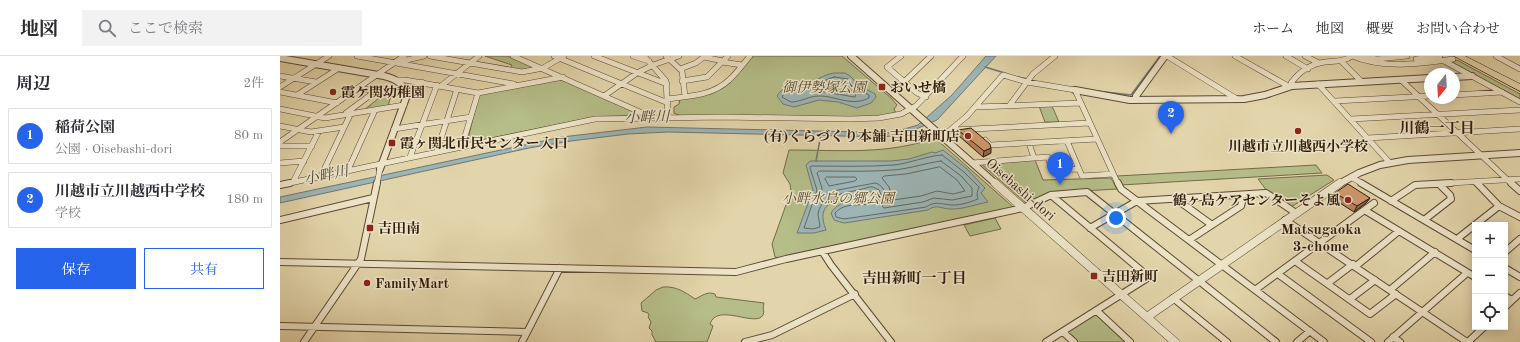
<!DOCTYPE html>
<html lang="ja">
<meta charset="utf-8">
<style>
body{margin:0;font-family:"Old Standard TT","Noto Serif JP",serif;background:#f2f2f3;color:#2b2b33}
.controls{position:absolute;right:12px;bottom:12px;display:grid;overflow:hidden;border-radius:0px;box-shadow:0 2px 10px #0003}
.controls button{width:36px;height:36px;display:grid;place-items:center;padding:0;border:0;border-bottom:1px solid #e1e1e2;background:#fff;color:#2b2b33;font:20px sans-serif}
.compass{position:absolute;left:1144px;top:12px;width:36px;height:36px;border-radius:50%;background:#fff;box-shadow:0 2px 10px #0003;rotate:198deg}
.you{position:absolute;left:836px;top:162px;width:14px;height:14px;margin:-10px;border:3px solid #fff;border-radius:50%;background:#1a73e8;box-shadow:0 0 0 6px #1a73e833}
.badge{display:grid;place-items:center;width:26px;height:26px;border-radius:50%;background:#2563eb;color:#fff;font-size:13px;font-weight:700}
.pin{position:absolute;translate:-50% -33px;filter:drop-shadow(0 1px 2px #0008)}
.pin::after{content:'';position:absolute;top:21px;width:14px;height:12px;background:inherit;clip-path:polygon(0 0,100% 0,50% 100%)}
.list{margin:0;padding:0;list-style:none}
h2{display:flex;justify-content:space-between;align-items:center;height:52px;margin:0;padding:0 16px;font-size:17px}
h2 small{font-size:13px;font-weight:400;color:#7c7c81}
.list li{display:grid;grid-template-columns:26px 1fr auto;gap:12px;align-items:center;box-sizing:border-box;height:56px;margin:0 8px 8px;padding:0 8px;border:1px solid #e1e1e2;border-radius:0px}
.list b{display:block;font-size:15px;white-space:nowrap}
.list p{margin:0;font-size:13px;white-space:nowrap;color:#7c7c81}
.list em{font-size:13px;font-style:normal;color:#7c7c81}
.actions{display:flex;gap:8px;padding:12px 16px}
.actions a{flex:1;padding:9px 0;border:1px solid #2563eb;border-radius:0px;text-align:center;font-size:14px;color:#2563eb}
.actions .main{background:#2563eb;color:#fff}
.icon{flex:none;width:22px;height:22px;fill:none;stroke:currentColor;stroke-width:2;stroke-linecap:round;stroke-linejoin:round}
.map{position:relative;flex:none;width:1240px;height:286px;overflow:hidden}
header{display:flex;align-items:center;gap:24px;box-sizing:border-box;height:56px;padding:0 20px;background:#fff;border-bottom:1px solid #e1e1e2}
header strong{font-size:19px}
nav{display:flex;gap:22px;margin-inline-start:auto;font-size:14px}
.search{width:280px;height:36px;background:#f2f2f3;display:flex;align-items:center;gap:10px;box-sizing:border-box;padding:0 14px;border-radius:0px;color:#7c7c81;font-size:15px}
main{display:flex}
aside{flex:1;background:#fff}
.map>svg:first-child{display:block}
.green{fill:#b5bd88;stroke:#726c49}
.water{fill:#9cb5b6;stroke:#717771}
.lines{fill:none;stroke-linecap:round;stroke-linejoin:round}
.shore{stroke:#666860;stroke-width:1}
.stream{stroke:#717771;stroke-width:1.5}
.minor-far1-casing{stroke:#5d4932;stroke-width:6}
.minor-casing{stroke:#5d4932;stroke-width:8}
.tertiary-far1-casing{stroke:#5d4932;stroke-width:8}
.tertiary-casing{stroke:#5d4932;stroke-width:9}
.motorway-casing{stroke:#301a0a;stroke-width:1}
.minor-far1{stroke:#ede4c8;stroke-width:5}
.minor{stroke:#ede4c8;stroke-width:6}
.tertiary-far1{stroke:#ede4c8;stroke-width:6}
.tertiary{stroke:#ede4c8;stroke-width:8}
.motorway{fill:#e3d5ab;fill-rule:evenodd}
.wall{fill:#b5835f;stroke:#301a0a}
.shaded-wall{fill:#936a4d;stroke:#301a0a}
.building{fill:#d2986e;stroke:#301a0a}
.poi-dot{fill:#8f2418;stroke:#ede4c8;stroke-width:1.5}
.labels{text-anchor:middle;stroke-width:3;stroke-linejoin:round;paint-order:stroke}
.park-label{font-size:14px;font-style:italic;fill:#584b30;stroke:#ede4c8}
.poi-label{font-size:14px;font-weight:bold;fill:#301a0a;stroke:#ede4c8;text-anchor:start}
.street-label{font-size:14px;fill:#301a0a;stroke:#ede4c8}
.water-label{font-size:15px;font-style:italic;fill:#50483e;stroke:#ede4c8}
.neighbourhood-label{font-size:15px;font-weight:bold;fill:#301a0a;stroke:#ede4c8}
</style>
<header>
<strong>地図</strong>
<div class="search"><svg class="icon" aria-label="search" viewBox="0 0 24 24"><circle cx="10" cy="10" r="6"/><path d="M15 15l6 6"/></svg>ここで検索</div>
<nav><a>ホーム</a><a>地図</a><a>概要</a><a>お問い合わせ</a></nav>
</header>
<main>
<aside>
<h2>周辺<small>2件</small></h2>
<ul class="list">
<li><span class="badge">1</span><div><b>稲荷公園</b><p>公園 · Oisebashi-dori</p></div><em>80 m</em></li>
<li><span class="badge">2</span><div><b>川越市立川越西中学校</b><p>学校</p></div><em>180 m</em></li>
</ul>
<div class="actions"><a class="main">保存</a><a>共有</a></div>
</aside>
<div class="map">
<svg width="1240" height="286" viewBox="0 0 1240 286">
<rect width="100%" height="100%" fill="#e3d5ab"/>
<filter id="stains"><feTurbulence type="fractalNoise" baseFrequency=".005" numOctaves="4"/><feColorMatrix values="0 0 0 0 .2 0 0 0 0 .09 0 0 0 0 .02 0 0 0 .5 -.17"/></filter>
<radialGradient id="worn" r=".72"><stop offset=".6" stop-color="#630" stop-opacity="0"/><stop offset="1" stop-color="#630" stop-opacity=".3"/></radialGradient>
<path class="green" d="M205,0H227L257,12L243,15L230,12L232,9Z
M473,0H562L611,42L617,49L614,53L616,57L599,60L585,61L401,60L394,57V51L399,48L400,43C440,36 447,33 473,0Z
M1177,4L1240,38V43L1172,6Z
M281,23L366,59L314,61L187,87L199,38Z
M104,38L111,40L108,50L84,54Z
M759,50H772L779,66H765Z
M655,82L733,151L732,153L499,202L495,201L492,188L511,135L510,128L503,117L509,94C560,94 607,99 655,82Z
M755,104L763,124L831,122L837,133L769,137L750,147L745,146L701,108Z
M1036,109L1042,117L841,129L837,120Z
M1047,119L1054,124L1011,151L987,135L978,123Z
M715,162L721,173L690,180L684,169Z
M383,231C396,230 405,236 415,243C422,240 427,235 435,238L436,241L484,247C482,251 485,256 483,259C476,272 437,246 430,268L433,270L427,286H375V284L372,279V275L369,272L371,266L368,261L369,259L368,257L362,255L361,247L376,234Z
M816,258L846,286H798L788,276Z"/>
<path class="water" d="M706,0H716L657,64L629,76L605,81L388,76L348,78L291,85L249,92L0,147V141L282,81L367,71L580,76L595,78L614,76L638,69L672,39Z
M554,17H565L570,20L579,29L595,38L596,41L591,47L577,52L558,46L539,44L514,51L503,48L497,40C508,24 518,30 533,25C541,22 546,18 554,17Z
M663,94L687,113L705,132L701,137L708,146C697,148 684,153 673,153C663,154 657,147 648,154L564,167L554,164L551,157C557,147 571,143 582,143C588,144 591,147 597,142L594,136C587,135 583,138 576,140C555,144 535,147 546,174L534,177H517L533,134L526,109L530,105H611L629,103L652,96L655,97Z"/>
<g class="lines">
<path class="shore" d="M554,21L568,23L576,32L589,39V42C571,51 557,40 539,40C529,40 521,46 511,46L502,41C509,29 521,32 533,29C540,27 547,23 554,21Z
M550,26L565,27L576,40L574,41L540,35V32Z
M662,99L684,116L699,131L697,137L698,143C690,146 682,149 673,149C663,149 656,144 646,151L564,163L556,161L555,157C569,141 593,157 601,139L599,134L593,131H589C573,137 541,136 538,158C538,162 540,167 540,171L533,173L524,172L537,134L530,112L531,110C558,110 587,111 614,109C631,107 646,100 662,99Z
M661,105L681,120L692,132V140L672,144L654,142L643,146L604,152L602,150C607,141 606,130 595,127L558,134L543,140L541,139L542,132L537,117L539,115C563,115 588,116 613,114C629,113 645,107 661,105Z
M660,111L677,124L685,135L673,138L657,135L641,140L613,144L609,131L602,122L604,120L626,118Z
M547,121H575L577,123L575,125L549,130L545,123Z"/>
<path class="stream" d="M705,11L725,17
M738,21L748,23
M817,35L851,39L880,0
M536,105L541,78"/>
<g class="minor-far1-casing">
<path id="minor-far1" d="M77,0L234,28
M150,0L242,16L263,12L284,0
M233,0L369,60
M274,0L388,47
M314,0L387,28
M353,0L369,5
M364,0L386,25L388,61
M386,0L402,15L405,40
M621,0L607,11L637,37L646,41
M887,0L957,43
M955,0L1008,30
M1006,0L1028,13
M1025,0L1039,7
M1072,0C1103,13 1141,8 1173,3
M1078,0L1097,3L1127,0
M1216,0L1240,13
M424,1L443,5
M1136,3L1160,0
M1061,5L1082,26
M1164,5L1240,46
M118,6L144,0
M442,6L462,9
M400,13L416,7L425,0
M0,20L36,26
M117,24H125L198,37L283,21
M1121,24L1232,128
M402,25L427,21L448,0
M624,26L651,0
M1038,28L1110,107
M161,30L199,0
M1012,30L1011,27C1019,16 1031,8 1045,6C1054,5 1064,6 1072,0
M0,31L49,0
M78,32L96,35
M0,36L57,47
M127,37L142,26
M17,39L59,12
M1174,39L1222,36
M324,40L357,17L373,9L399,0
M387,43C409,40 432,40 449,24C457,17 463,8 470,0
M1055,45L1150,40
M729,50L753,18L775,0
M696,51L800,47
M0,53L45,62L124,49
M66,57L96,35
M1071,63L1240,54
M0,70L31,76L64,71
M114,73L191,61
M673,74L809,67
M662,81L687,60L723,19L747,26L795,34L838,128
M1088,82L1240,73
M705,84L710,89L817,83
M787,85L802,120L833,118
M0,86L124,0
M0,90H32
M182,90L198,37
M157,95L177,33
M130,101L157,29
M754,102L768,101L772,114L798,113
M0,107L24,105
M692,107L754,102L749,87
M68,114L95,54
M41,120L71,57
M1071,121L1083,128
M13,126L39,75
M1196,126L1198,128
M5,128L315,63L443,61L570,63L599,62L621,58L636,50L683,0
M97,128L100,113
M1153,128L1240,123"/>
</g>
<g class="minor-casing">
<path id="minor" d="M838,127L841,133L1044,286
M1081,127L1195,194
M1197,127L1219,150L1240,161
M1231,127L1240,135
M0,129L10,127
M896,143L932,169
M1111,145L1135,129L1171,127
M1086,155L1195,221
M0,164L93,142
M1005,164L1187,286
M1144,164L1171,143L1170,139L1159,128
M810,172L857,145L986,137L1016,157
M1177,183L1219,150
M909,184L961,150L962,146L958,139
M542,195L551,209L611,286
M1225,196L1240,183
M1015,205L1090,258L1116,238
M0,206L456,216L506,203L743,152L771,139L807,136L996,286
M1076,210L1119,175
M1225,212L1240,221
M998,218L1091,286
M1048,227L1073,208
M975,234L1094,147
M1110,234L1155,196
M1225,240L1232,244
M893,242L947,286
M1070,243L1095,224
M1225,251L1240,237
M817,255L850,286
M0,270L247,276
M783,276L794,286
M1113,281L1120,286
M24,286L81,203L97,127
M242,286L280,212
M465,286L492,279L575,238
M766,286L869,221L771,139
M1017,286L1030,275
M1108,286L1187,217
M1188,286L1204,271"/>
</g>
<g class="tertiary-far1-casing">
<path id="tertiary-far1" d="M571,0L716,128
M0,2L104,20C116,23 126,28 126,42L100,113
M1174,21L1192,20
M795,34L850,44L964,43L985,39L1012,30L1150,22
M857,44L856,40L885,0
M1059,128L1079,117L1100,109L1128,104L1240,97"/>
</g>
<g class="tertiary-casing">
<path id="tertiary" d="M715,127L895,286
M867,261L1060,127"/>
</g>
<g class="motorway-casing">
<path id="motorway" d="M1174,0H1185L1240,28V35Z"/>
</g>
<use href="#minor-far1" class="minor-far1"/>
<use href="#minor" class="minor"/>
<use href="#tertiary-far1" class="tertiary-far1"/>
<use href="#tertiary" class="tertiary"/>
<use href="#motorway" class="motorway"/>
</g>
<path class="wall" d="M678,74L711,97L703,101L678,79Z
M1055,137L1090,142L1086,147L1074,156L1052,142Z"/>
<path class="shaded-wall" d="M711,92V97L703,101L704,95Z
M1090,142L1086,147L1074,156L1077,150Z"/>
<path class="building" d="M691,72L710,88L711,92L704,95L678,74Z
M1068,128L1090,142L1077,150L1055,137Z"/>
<g class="poi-dot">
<rect x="598" y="27" width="8" height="8" rx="2"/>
<circle cx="53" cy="36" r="4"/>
<circle cx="1018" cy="75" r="4"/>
<circle cx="688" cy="80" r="4"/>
<rect x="108" y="83" width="8" height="8" rx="2"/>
<circle cx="1068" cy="144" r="4"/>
<rect x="86" y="168" width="8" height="8" rx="2"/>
<rect x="810" y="216" width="8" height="8" rx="2"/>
<circle cx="87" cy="227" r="4"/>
</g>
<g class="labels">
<g class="park-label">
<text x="544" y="36">御伊勢塚公園</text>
<text x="558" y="147">小畔水鳥の郷公園</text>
</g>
<g class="poi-label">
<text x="610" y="36">おいせ橋</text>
<text x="61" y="41">霞ケ関幼稚園</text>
<text x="680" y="85" text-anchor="end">(有)くらづくり本舗 吉田新町店</text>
<text x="120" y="92">霞ヶ関北市民センター入口</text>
<text x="1018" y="95" text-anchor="middle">川越市立川越西小学校</text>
<text x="1060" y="149" text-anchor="end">鶴ヶ島ケアセンターそよ風</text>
<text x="98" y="177">吉田南</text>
<text x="822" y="225">吉田新町</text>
<text x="95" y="232">FamilyMart</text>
</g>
<g class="street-label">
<text transform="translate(741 133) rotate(41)" y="5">Oisebashi-dori</text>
</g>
<g class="water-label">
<text transform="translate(367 61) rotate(-1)" y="5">小畔川</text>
<text transform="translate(46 119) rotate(-12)" y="5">小畔川</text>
</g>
<g class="neighbourhood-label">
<text x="1157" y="77">川鶴一丁目</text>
<text x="1041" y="178">Matsugaoka<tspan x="1041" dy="17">3-chome</tspan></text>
<text x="634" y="227">吉田新町一丁目</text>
</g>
</g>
<rect width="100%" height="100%" filter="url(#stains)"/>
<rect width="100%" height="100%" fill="url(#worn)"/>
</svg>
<div class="controls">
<button>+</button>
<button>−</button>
<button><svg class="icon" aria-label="locate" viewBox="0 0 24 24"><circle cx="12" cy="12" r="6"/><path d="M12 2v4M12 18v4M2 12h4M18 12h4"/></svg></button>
</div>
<svg class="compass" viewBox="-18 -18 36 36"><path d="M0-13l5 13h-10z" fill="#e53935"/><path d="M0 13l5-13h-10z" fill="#7c7c81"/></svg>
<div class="you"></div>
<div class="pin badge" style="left:780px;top:129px">1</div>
<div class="pin badge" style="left:891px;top:78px">2</div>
</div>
</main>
